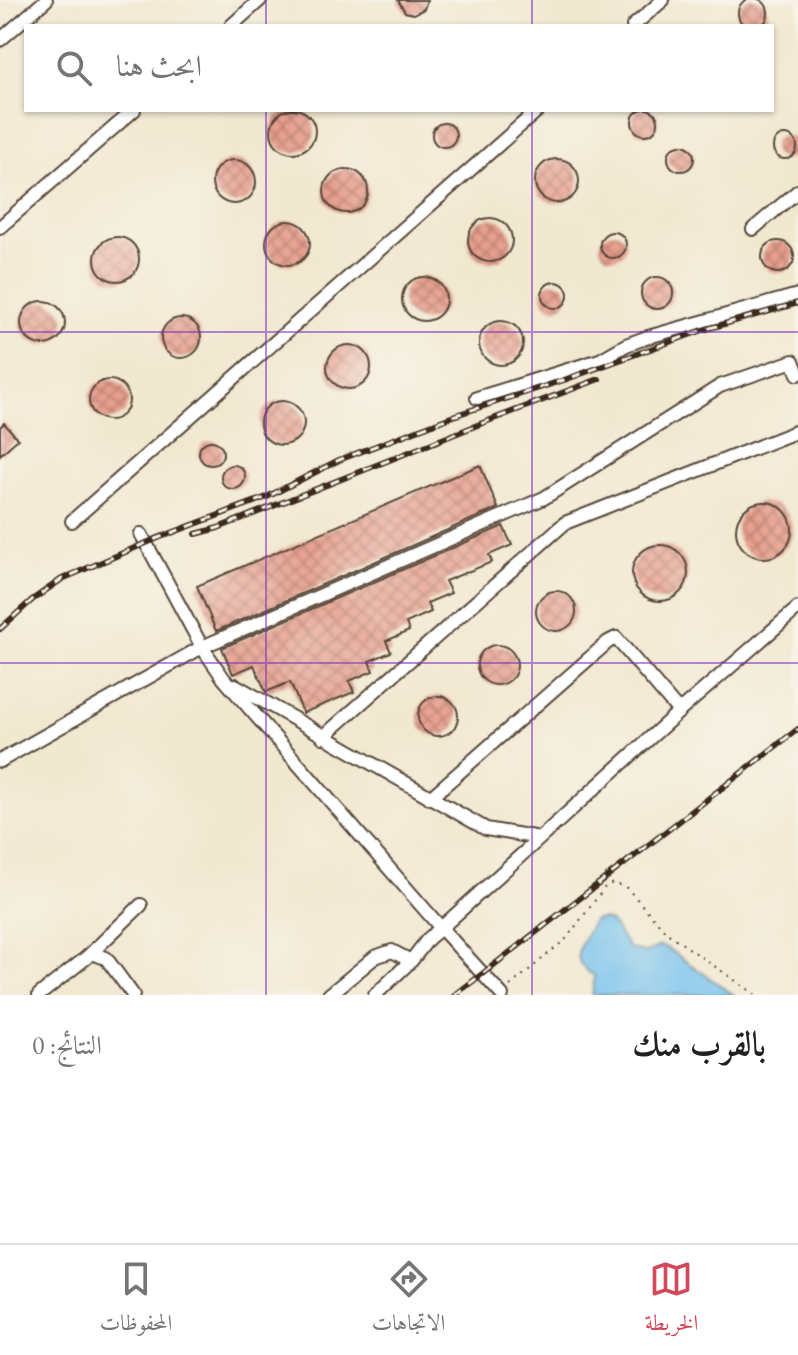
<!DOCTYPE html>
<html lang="ar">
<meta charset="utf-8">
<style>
body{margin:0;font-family:"EB Garamond",Amiri,serif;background:#f2f2f2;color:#202124;direction:rtl}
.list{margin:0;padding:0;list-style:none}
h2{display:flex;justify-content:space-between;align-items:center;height:104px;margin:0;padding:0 32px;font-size:34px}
h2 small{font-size:26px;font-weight:400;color:#757577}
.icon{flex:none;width:44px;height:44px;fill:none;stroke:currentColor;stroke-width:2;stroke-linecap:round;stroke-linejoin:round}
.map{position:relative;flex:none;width:798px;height:995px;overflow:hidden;direction:ltr}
.search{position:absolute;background:#fff;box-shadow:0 2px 6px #0004;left:24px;right:24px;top:24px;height:88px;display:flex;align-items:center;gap:20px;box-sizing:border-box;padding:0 28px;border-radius:0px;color:#757577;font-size:30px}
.sheet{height:248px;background:#fff}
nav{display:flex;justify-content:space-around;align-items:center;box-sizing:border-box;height:112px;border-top:2px solid #e0e0e0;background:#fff;font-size:22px;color:#757577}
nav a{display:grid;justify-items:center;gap:4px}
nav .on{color:#d1495b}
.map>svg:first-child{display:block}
.water{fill:#74c1ee;stroke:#587686;stroke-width:2}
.building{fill:url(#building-cross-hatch)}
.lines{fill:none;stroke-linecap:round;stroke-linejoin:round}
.minor-casing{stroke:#564639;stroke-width:16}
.path{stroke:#564639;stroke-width:2;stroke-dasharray:2 6;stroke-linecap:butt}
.minor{stroke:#fff;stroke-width:12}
.rail-casing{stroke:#3b2a1e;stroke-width:6}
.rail{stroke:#f7f3e8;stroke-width:3;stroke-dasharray:9;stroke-linecap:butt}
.grid{fill:none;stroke:#7b2cbf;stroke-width:2;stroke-opacity:0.55}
</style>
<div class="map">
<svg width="798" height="995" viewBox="0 0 798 995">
<defs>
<pattern id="building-cross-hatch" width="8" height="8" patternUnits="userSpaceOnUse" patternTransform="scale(2)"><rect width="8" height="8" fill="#e79f8e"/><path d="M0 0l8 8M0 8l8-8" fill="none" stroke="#bc8273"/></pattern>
</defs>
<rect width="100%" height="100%" fill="#f7f3e8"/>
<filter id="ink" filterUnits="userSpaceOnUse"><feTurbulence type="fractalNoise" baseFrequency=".0125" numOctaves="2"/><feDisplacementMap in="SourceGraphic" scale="16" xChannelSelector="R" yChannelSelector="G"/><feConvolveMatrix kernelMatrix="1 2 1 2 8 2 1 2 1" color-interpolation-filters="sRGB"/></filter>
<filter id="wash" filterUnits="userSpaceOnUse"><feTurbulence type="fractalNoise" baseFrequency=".006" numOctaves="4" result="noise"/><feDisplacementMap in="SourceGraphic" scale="32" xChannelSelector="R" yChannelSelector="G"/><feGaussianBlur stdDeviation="1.8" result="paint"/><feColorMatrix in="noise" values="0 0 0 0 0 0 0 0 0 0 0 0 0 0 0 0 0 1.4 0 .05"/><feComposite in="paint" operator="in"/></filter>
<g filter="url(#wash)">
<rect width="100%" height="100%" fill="#f1e8d0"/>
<path class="water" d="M604,919L611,922L629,948L644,953L660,946L667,948L734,995H592L595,976C562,958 586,940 593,920Z"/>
<g id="blocks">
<path class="building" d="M738 13a15 15 0 1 1 30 0a15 15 0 1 1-30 0Z
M398,0H427L424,9L414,14L405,12Z
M632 122a13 13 0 1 1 26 0a13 13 0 1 1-26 0Z
M271 131a22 22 0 1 1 44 0a22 22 0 1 1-44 0Z
M432 135a12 12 0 1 1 24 0a12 12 0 1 1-24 0Z
M773 147a12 12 0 1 1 24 0a12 12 0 1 1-24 0Z
M668 158a13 13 0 1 1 26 0a13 13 0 1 1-26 0Z
M535 181a22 22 0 1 1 44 0a22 22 0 1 1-44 0Z
M212 182a22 22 0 1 1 44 0a22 22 0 1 1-44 0Z
M324 191a22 22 0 1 1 44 0a22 22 0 1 1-44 0Z
M468 240a22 22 0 1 1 44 0a22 22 0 1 1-44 0Z
M266 243a22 22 0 1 1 44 0a22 22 0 1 1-44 0Z
M600 245a13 13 0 1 1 26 0a13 13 0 1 1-26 0Z
M95 259a22 22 0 1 1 44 0a22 22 0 1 1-44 0Z
M762 257a16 16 0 1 1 32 0a16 16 0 1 1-32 0Z
M402 299a22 22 0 1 1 44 0a22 22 0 1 1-44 0Z
M641 293a16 16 0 1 1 32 0a16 16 0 1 1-32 0Z
M542 295a13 13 0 1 1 26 0a13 13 0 1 1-26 0Z
M21 323a22 22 0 1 1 44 0a22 22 0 1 1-44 0Z
M161 338a20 20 0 1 1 40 0a20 20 0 1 1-40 0Z
M479 343a22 22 0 1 1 44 0a22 22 0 1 1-44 0Z
M327 367a22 22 0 1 1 44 0a22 22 0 1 1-44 0Z
M89 400a20 20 0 1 1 40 0a20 20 0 1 1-40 0Z
M260 423a22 22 0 1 1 44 0a22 22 0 1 1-44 0Z
M4,423L18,439L0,455V427Z
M199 453a12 12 0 1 1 24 0a12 12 0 1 1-24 0Z
M480,465L498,508L216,631L197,586Z
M221 477a12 12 0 1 1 24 0a12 12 0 1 1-24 0Z
M736 530a28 28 0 1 1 56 0a28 28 0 1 1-56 0Z
M503,526L512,545L489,555L492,562L445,581L451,593L427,603L431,612L406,623L409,631L386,641L391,652L369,661L373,671L349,681L354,692L303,713L290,682L266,692L254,665L233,674L222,648Z
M632 573a28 28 0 1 1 56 0a28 28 0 1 1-56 0Z
M536 611a20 20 0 1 1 40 0a20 20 0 1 1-40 0Z
M477 665a20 20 0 1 1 40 0a20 20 0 1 1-40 0Z
M418 716a20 20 0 1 1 40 0a20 20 0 1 1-40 0Z"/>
</g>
</g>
<g filter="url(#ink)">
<use href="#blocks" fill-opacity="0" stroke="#564639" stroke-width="2"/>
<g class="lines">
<g class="minor-casing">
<path id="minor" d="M231,26L260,0
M633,26L663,0
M0,40L46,0
M0,227L134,110
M753,229L798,191
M477,398L600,360L626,345L648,337L798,295
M72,521L538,110
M141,534L202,647L224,679L441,928L683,708L798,608
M235,685L486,829L540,838
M323,737L565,523L798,431
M0,761L202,647L544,498L720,386L793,361L798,374
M430,798L608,642L616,638L676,708H683
M91,953L106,958L133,995
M39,995L86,958L141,905
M329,995L375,957L392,951L411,961
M375,995L411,961L428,939L441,928L502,995"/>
</g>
<path class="path" d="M510,986L566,939L605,887L613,883L627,888L667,933L756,995"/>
<use href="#minor" class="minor"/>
<g class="rail-casing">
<path id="rail" d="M196,534L218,528L480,424L599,379
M0,629L32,600L62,579L158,538L267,497L339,460L459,414L564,380L703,330L798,303
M455,995L798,729"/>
</g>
<use href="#rail" class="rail"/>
</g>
</g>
<path class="grid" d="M266,0V26M532,0V26M266,110V995M532,110V995M0,332H798M0,663H798"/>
</svg>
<div class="search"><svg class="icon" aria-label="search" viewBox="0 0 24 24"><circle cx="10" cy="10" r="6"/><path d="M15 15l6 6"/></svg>ابحث هنا</div>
</div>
<section class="sheet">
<h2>بالقرب منك<small>النتائج: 0</small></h2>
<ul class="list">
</ul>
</section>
<nav>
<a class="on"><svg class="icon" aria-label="map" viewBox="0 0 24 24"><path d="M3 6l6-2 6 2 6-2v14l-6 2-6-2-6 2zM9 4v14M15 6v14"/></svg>الخريطة</a>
<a><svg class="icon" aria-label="directions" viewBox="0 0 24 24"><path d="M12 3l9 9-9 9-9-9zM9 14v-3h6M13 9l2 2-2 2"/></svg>الاتجاهات</a>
<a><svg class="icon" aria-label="saved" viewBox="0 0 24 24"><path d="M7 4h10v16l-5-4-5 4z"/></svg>المحفوظات</a>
</nav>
